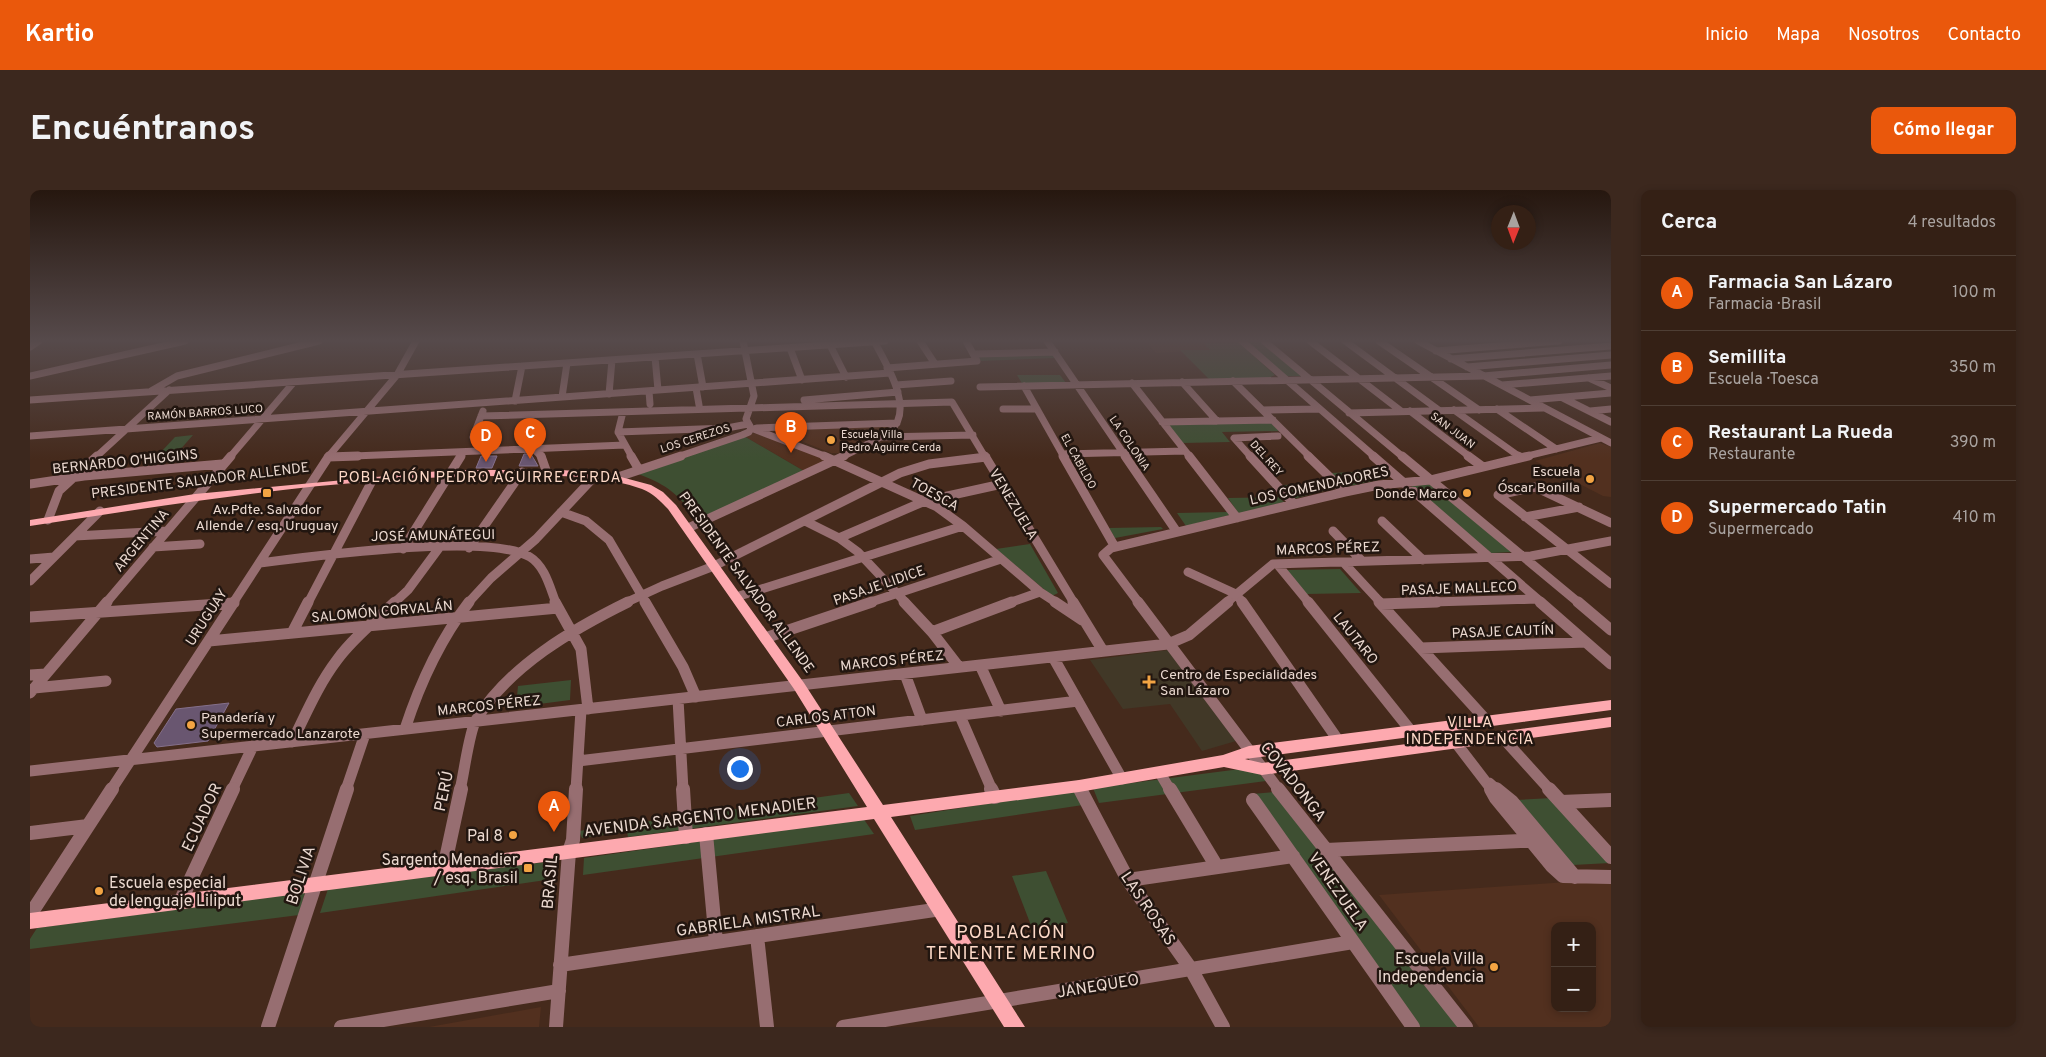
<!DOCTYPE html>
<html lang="es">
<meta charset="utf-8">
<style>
body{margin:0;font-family:Overpass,sans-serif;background:#3c281e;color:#f1f3f6}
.controls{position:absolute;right:15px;bottom:15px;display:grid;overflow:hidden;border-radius:10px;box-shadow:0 2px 8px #0003}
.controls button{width:45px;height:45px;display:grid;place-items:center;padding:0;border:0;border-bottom:1px solid #4e3e34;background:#342015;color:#f1f3f6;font:25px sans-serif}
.compass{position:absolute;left:1461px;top:15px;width:45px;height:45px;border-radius:50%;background:#342015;box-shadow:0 2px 8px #0003;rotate:181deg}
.you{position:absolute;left:709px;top:578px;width:18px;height:18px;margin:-12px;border:4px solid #fff;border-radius:50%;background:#1a73e8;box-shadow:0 0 0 8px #1a73e833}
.badge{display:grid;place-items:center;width:32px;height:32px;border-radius:50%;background:#ea580c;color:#fff;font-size:16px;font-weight:700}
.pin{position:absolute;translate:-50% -41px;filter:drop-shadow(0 1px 2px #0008)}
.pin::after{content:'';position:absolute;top:26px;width:18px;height:15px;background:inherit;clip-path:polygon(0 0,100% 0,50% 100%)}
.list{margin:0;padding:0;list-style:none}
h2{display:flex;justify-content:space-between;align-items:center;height:65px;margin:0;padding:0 20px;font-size:21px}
h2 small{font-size:16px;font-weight:400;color:#a9a3a0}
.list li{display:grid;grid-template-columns:32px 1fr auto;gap:15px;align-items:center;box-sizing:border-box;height:75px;padding:0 20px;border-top:1px solid #4e3e34}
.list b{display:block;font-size:19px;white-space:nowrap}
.list p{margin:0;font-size:16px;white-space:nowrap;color:#a9a3a0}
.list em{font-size:16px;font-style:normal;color:#a9a3a0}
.map{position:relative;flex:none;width:1581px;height:837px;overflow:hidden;border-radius:10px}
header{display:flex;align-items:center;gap:30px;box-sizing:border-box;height:70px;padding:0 25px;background:#ea580c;color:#fff}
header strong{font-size:24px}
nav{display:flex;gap:28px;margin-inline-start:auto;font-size:18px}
.intro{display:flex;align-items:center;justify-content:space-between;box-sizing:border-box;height:120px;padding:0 30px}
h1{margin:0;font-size:35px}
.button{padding:12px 22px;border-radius:10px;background:#ea580c;color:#fff;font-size:18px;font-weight:700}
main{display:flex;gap:30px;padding:0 30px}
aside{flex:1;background:#342015;border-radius:10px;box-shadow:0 2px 8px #0003}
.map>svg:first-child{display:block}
.built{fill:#52301f;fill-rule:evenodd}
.medical{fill:#413827}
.green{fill:#3e4f32}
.building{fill:#695670;stroke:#85708b}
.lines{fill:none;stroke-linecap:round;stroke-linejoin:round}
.minor-far3{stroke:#976e71;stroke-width:7}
.minor-far2{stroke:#976e71;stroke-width:9}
.minor-far1{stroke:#976e71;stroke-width:11}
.minor{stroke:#976e71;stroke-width:14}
.major{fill:#fda9af;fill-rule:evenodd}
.poi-dot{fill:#f3a443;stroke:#221610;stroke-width:2}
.labels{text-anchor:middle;stroke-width:5;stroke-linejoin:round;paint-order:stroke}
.far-street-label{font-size:11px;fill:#ebd9d0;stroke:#221610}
.far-poi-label{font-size:11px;fill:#ebd9d0;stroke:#221610;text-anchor:start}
.street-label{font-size:14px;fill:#ebd9d0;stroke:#221610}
.poi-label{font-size:14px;fill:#ebd9d0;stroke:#221610;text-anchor:end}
.neighbourhood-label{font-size:15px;letter-spacing:1px;fill:#fdd9c7;stroke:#221610}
.near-street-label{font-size:16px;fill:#ebd9d0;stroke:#221610}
.near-poi-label{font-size:16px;fill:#ebd9d0;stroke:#221610;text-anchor:end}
.near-neighbourhood-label{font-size:18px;letter-spacing:1px;fill:#fdd9c7;stroke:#221610}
</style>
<header>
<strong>Kartio</strong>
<nav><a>Inicio</a><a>Mapa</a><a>Nosotros</a><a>Contacto</a></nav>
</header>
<div class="intro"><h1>Encuéntranos</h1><a class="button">Cómo llegar</a></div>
<main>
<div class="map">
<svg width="1581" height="837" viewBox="0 0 1581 837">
<rect width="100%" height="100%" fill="#452a1c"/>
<path class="built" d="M1116,152L1206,151V152L1174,153L1181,160L1126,163Z
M852,235L858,237L808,263H801L738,238Z
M724,243L761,255L797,271L774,281L714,246Z
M1570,253L1581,257V307L1573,306L1505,271Z
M1581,689V837H1449L1349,705ZM1525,736H1562V818H1525Z
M511,817L509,837H399Z"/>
<path class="medical" d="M1138,460L1206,551L1172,561L1140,514L1093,519L1060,470Z"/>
<path class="green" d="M1232,151L1271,186H1255L1216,152Z
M1208,152L1245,185L1238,188L1179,189L1150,160H1180L1174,153Z
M1021,163L1025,168L951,171L947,165Z
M987,185H1030L1036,193L993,195Z
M1239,231L1249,241L1192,242L1200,252L1152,253L1136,233Z
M163,245L149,261L130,263L145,247Z
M714,246L774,281L667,330C648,304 638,295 608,284Z
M1349,281L1357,288L1315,297L1300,283Z
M1398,293L1482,362L1461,363L1380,295Z
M1300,294L1305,298L1263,309L1251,295Z
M1249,307L1254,312L1209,324L1198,308Z
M1198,322L1200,325L1156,336L1147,323Z
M1131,337L1133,339L1085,348L1079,338Z
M1000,354L1028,403L1022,406L966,359Z
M1310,379L1331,403L1276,404L1256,380Z
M541,490L540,510L486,517L488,496Z
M1218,578L1228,582L1236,591L1069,613L1063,598Z
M1045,600L1053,615L885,640L880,626Z
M1254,601L1435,837H1387L1222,604Z
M819,603L828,616L598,647L597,642L552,648L549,641Z
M1522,608L1580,673L1543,675L1486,610Z
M833,628L844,644L553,685L554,668Z
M524,671L523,689L290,723L298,699Z
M1016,681L1038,733L1002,738L982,686Z
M275,702L269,725L0,759V749L7,738Z"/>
<path class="building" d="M494,264H501L508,276H489Z
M451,266H467L462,278H446Z
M199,513L178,551L127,557L124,553L146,519Z"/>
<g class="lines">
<path class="minor-far3" d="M713,151L724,206L716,229L721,238
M890,151L905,174
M1017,151L1096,267
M1212,151L1345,267
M1234,151L1373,267
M1280,151L1371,221
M1315,151L1410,221
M1349,151L1449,220
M1388,151L1581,253
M800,155L816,187
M0,157L9,151
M760,158L772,190
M1406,161L1529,151
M667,164L673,197
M945,164L1025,162
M625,167L628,200
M1421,169L1581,156
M1437,177L1581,165
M857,178L947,171L936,151
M0,186L155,151
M1559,188L1581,198
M1203,191L1280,267
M1152,192L1187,231
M1102,193L1160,267
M866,195L921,191
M1472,195L1581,186
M994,196L1034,267
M950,197L1453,186L1581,175
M666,198L669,215
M121,201L147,186L289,151
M619,201L620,214
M579,204L582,170
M532,207L537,173
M1533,208L1581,232
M0,210L855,151
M774,210L868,202
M1500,210L1581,203
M485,211L492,176
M973,219H1007
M1467,219L1526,259
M1233,220L1289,219
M1424,220L1490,267
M1380,221L1440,267
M1560,221L1581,219
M593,222L588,242L602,267
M1319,223L1513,218
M451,226L922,212L955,267
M1132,232L1243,230
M721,238L797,267
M727,238L867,233
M588,242L697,238L718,234
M0,246L860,183
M443,247L453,221
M852,247L943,245
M491,248L512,267
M1033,264L1155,261
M66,267L139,200
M200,267L264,192
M298,267L595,255
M298,267L367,185L386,151
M430,267L433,262
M647,267L712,245L719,242L721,238
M812,267C827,259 846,251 860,241C886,220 855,172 844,151
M1221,267L1204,248L1248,246
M1493,267L1571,248"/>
<path class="minor-far2" d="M511,266L517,283
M601,266L608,278
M794,266L907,317L933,336L1010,402L1027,413
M955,266L1044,413
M1033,266L1085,357
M1095,266L1147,342
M1159,266L1207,328
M1220,266L1264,314
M1278,266L1315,302
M1343,266L1512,413
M1372,266L1549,413
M1438,266L1453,277
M1488,266L1490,267
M298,267L328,266
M585,288L651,266
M0,294L54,286L192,274
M531,322L556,331L579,350L616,413
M1495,327L1549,317
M18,330L29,301L67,266
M775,331L809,348L828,362L876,413
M1352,331L1393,370
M1581,333L1505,297L1468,305L1581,394
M658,338L814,266
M1303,341L1332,371
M45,346L137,341
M809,348L895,311L972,294
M123,357L170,354
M439,358L492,282
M373,359L431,266
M0,369L24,367
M1313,372L1351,413
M230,373C283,366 459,342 500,367C515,376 520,398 526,413
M1247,374L1279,413
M1158,382L1206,404L1213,413
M0,391L70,321
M706,407L933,336
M76,413L201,266
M197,413H204
M203,413L299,266
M278,413L343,289
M364,413L378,400L409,358
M438,413L461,388L506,349L566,285
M595,413L632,396L684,376L870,283L899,274L956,267
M838,413L971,369
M979,413L1010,402
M1109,413L1073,365L1081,358L1315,302L1349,295L1400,290L1499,266
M1196,413L1243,374L1501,366L1581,351
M1368,413L1507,409"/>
<path class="minor-far1" d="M525,412L551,459L558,519
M615,412L653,477L666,507
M874,412L902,442L929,477
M1025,412L1052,430
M1043,412L1073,461
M1108,412L1249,600
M1212,412L1308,550
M1278,412L1381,541
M1349,412L1457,531
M1510,412L1581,474
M1548,412L1581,440
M1351,414L1407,412
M0,427L204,413
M902,442L982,412
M262,443L278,412
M735,448L842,412
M179,451L528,418
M1391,458L1556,452
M1023,467L1092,589
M950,475L971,521
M875,484L892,530
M0,485L16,484
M4,498L76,491
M0,503L77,412
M648,509L653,600
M930,526L962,600
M375,539C390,493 409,451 439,412
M1472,547L1520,600
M262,552C276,524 288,495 307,470C323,448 345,431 365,412
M1426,553L1462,600
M548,571L1048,511
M0,581L1138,454L1159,445L1198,412
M1130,583L1140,600
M1459,593L1467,600
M1049,596L1051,600
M81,600L204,412
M202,600L223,556
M316,600L335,544
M430,600C434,584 439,542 446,530C479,476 543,439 598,412
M546,600L551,520"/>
<path class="minor" d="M653,599L656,647
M961,599L965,607
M1050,599L1098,690L1161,779L1193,837
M1140,599L1187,677
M1248,599L1436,837
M1461,599L1466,608L1522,676L1533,686L1581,687
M1466,599L1482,612L1545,687
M1519,599L1581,667
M1223,610L1383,837
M1531,612L1581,610
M0,643L58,636
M676,644L686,752
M1296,660L1514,650
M414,678L431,599
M1098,690L1263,666
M150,712L203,599
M0,725L82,599
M727,746L737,837
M530,775L911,719
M238,837L317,599
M311,837L529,801
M526,837L539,662L543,650L546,599
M813,837L1323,752"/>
<path class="major" d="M420,280H531L576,283L621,295L633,302L646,315L774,493L853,615L1049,590L1193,565L1219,556L1581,510V520L1215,569L1232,573L1581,527V537L1232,585L1194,577L1049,602L861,627L995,837H974L844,629L0,739V723L837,617L764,499L638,319C630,311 623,303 612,299C567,283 519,286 473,286C316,286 155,312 0,336V330L165,304Z"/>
</g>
<linearGradient id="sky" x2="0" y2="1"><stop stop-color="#26170f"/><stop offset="0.56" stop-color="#564a4b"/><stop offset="1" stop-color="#564a4b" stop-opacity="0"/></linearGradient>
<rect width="1581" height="269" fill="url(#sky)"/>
<g class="poi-dot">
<circle cx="801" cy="250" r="5"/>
<circle cx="1560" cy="289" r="5"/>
<rect x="232" y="298" width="10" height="10" rx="2.5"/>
<circle cx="1437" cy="303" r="5"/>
<path d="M1116.5 484.5h5v5h5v5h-5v5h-5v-5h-5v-5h5z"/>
<circle cx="161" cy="535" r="5"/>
<circle cx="483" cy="645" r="5"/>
<rect x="493" y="673" width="10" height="10" rx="2.5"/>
<circle cx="69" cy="701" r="5"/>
<circle cx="1464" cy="777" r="5"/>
</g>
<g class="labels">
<g class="far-street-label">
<text transform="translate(175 222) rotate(-4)" y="4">RAMÓN BARROS LUCO</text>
<text transform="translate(1423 240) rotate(37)" y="4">SAN JUAN</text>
<text transform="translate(665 248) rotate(-18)" y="4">LOS CEREZOS</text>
<text transform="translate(1100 253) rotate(56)" y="4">LA COLONIA</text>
<text transform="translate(1237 268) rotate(48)" y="4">DEL REY</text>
<text transform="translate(1049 271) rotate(61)" y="4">EL CABILDO</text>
</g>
<g class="far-poi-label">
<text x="811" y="248">Escuela Villa<tspan x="811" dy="13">Pedro Aguirre Cerda</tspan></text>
</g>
<g class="street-label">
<text transform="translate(95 271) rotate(-6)" y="5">BERNARDO O'HIGGINS</text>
<text transform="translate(170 290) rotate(-7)" y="5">PRESIDENTE SALVADOR ALLENDE</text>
<text transform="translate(1289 295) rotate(-12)" y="5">LOS COMENDADORES</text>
<text transform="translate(905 304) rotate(29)" y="5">TOESCA</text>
<text transform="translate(984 314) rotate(59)" y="5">VENEZUELA</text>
<text transform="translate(403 345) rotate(-1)" y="5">JOSÉ AMUNÁTEGUI</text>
<text transform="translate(111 350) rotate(-50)" y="5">ARGENTINA</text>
<text transform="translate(1298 358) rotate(-2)" y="5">MARCOS PÉREZ</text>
<text transform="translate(717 392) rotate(54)" y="5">PRESIDENTE SALVADOR ALLENDE</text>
<text transform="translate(849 395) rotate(-19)" y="5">PASAJE LIDICE</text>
<text transform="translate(1429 398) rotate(-2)" y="5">PASAJE MALLECO</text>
<text transform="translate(352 421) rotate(-5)" y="5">SALOMÓN CORVALÁN</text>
<text transform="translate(176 427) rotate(-57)" y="5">URUGUAY</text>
<text transform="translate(1473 441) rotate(-2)" y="5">PASAJE CAUTÍN</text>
<text transform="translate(1326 448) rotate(51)" y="5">LAUTARO</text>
<text transform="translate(862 470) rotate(-6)" y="5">MARCOS PÉREZ</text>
<text transform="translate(459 515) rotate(-6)" y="5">MARCOS PÉREZ</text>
<text transform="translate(796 526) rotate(-7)" y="5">CARLOS ATTON</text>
</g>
<g class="poi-label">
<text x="1550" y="286">Escuela<tspan x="1550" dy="16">Óscar Bonilla</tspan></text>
<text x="1427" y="308">Donde Marco</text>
<text x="237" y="324" text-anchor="middle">Av.Pdte. Salvador<tspan x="237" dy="16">Allende / esq. Uruguay</tspan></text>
<text x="1130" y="489" text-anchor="start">Centro de Especialidades<tspan x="1130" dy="16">San Lázaro</tspan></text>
<text x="171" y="532" text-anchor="start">Panadería y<tspan x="171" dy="16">Supermercado Lanzarote</tspan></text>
</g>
<g class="neighbourhood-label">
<text x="450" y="292">POBLACIÓN PEDRO AGUIRRE CERDA</text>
<text x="1440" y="537">VILLA<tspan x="1440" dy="17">INDEPENDENCIA</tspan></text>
</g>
<g class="near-street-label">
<text transform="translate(1264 591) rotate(52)" y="6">COVADONGA</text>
<text transform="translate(413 601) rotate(-78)" y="6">PERÚ</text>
<text transform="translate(670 626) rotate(-7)" y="6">AVENIDA SARGENTO MENADIER</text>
<text transform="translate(171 627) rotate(-65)" y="6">ECUADOR</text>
<text transform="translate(270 685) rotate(-72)" y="6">BOLIVIA</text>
<text transform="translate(519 692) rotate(-85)" y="6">BRASIL</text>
<text transform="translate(1309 701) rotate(55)" y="6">VENEZUELA</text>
<text transform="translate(1119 718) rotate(56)" y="6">LAS ROSAS</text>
<text transform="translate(718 730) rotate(-8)" y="6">GABRIELA MISTRAL</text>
<text transform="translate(1068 795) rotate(-9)" y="6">JANEQUEO</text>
</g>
<g class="near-poi-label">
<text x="473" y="651">Pal 8</text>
<text x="488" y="675">Sargento Menadier<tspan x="488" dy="18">/ esq. Brasil</tspan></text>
<text x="79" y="698" text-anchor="start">Escuela especial<tspan x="79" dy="18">de lenguaje Liliput</tspan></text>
<text x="1454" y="774">Escuela Villa<tspan x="1454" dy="18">Independencia</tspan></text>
</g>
<g class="near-neighbourhood-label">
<text x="981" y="748">POBLACIÓN<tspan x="981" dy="21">TENIENTE MERINO</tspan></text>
</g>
</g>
</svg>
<div class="controls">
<button>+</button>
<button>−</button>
</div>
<svg class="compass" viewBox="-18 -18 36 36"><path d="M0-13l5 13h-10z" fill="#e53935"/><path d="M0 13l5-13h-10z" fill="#a9a3a0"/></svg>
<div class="you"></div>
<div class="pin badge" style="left:524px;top:642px">A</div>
<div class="pin badge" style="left:761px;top:263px">B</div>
<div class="pin badge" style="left:500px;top:269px">C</div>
<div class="pin badge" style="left:456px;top:272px">D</div>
</div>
<aside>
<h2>Cerca<small>4 resultados</small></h2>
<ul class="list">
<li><span class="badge">A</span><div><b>Farmacia San Lázaro</b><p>Farmacia · Brasil</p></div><em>100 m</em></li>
<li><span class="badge">B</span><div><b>Semillita</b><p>Escuela · Toesca</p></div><em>350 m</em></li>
<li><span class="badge">C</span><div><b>Restaurant La Rueda</b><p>Restaurante</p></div><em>390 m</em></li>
<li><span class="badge">D</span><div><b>Supermercado Tatin</b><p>Supermercado</p></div><em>410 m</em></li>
</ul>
</aside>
</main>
